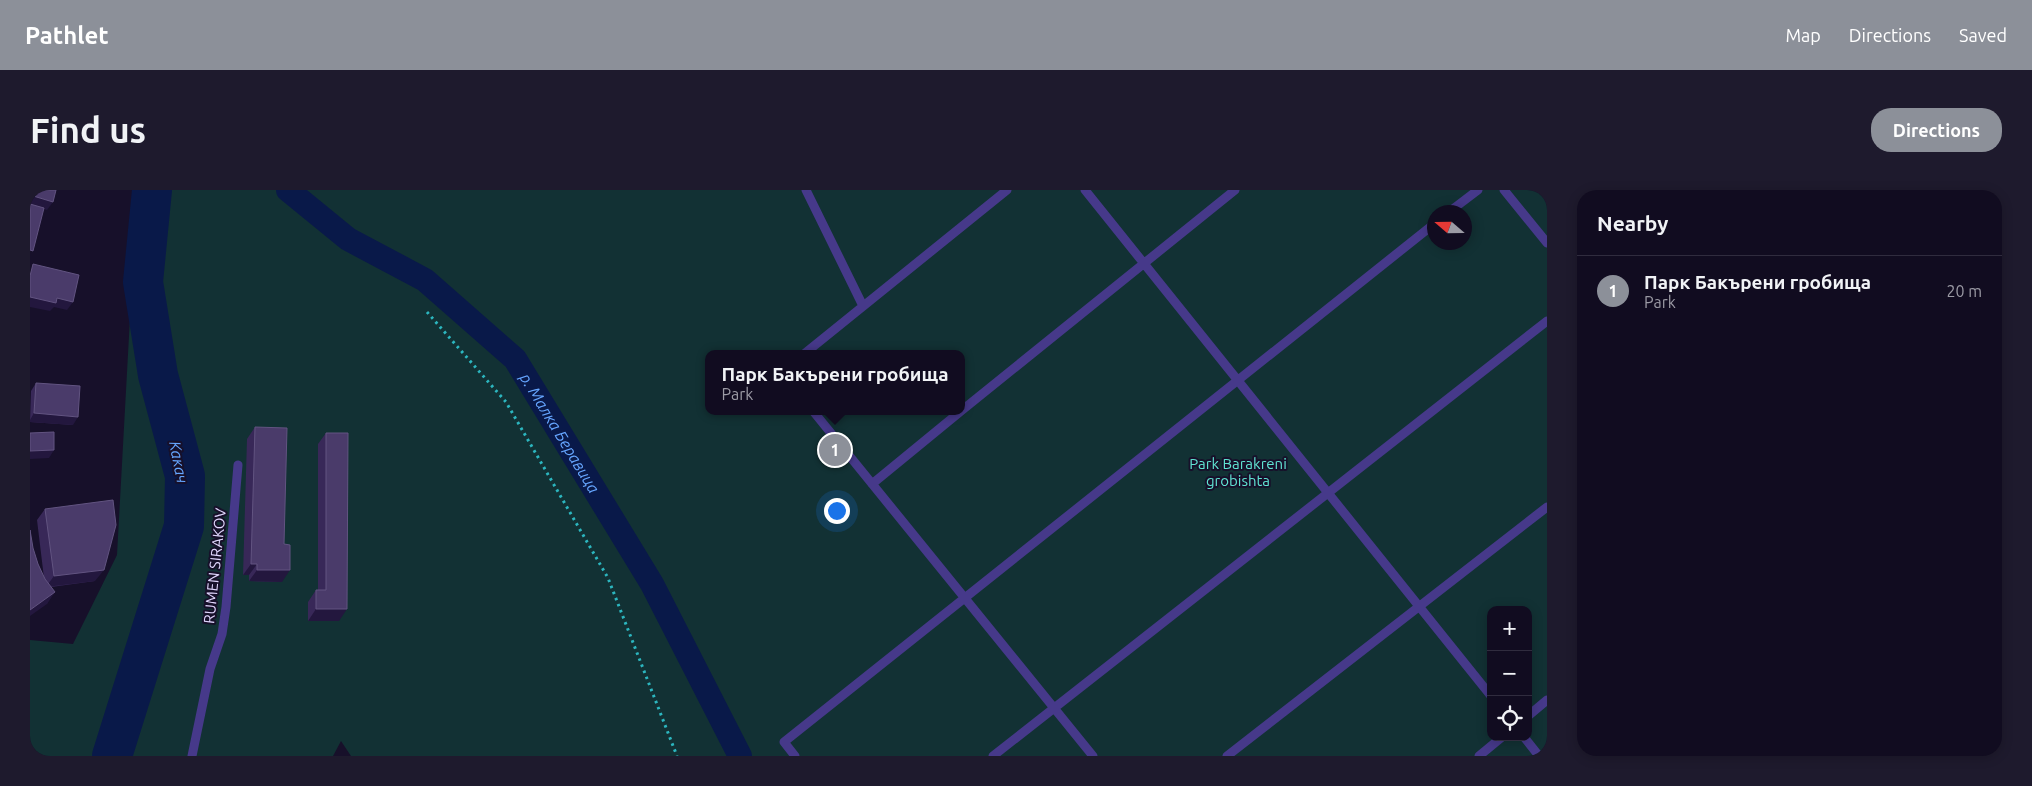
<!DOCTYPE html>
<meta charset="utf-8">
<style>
body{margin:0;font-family:Ubuntu,sans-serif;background:#1e1a2d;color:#f1f3f6}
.controls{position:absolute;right:15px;bottom:15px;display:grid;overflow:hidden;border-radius:10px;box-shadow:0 2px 12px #0003}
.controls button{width:45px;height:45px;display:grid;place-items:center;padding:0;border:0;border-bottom:1px solid #302c3e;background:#110c20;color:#f1f3f6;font:25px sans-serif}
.compass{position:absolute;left:1397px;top:15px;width:45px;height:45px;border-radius:50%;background:#110c20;box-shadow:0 2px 12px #0003;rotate:290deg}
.you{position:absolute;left:806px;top:320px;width:18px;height:18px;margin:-12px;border:4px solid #fff;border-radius:50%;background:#1a73e8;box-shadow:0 0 0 8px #1a73e833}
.badge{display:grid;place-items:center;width:32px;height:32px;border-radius:50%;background:#8c9099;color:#fff;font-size:16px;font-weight:700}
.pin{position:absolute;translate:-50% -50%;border:2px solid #fff;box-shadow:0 1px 5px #0006}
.popup{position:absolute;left:675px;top:160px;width:260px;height:65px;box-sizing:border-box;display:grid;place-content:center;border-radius:10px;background:#110c20;filter:drop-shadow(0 1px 4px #0005);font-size:16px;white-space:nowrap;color:#9c9ba5}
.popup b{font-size:19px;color:#f1f3f6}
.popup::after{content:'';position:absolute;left:50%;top:100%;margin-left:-10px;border:10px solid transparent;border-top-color:#110c20}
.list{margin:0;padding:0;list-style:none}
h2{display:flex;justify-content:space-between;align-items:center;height:65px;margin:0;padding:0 20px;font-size:21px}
h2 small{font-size:16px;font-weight:400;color:#9c9ba5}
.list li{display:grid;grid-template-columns:32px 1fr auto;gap:15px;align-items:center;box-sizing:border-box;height:70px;padding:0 20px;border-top:1px solid #302c3e}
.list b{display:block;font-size:19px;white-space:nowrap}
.list p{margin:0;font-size:16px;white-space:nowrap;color:#9c9ba5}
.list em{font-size:16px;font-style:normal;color:#9c9ba5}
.icon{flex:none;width:28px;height:28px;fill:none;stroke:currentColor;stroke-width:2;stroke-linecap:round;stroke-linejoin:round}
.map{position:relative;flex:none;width:1517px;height:566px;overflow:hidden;border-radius:20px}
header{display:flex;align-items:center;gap:30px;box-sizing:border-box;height:70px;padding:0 25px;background:#8c9099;color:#fff}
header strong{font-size:24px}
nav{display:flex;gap:28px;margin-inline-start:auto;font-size:18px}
.intro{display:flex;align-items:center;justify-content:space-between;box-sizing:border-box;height:120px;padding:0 30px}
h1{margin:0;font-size:35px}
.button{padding:12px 22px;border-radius:20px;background:#8c9099;color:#fff;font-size:18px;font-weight:700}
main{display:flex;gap:30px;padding:0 30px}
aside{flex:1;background:#110c20;border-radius:20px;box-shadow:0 2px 12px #0003}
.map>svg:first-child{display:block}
.green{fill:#123134;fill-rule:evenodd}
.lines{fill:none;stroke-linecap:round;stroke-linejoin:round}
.canal{stroke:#091949;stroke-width:24}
.river{stroke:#091949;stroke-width:40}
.path{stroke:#2cb6bf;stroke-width:3;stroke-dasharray:2.5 4;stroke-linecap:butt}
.service{stroke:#46398a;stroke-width:9}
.wall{fill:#382858}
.shaded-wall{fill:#23173e}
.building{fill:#4a3b6a;stroke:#625481}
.labels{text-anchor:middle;stroke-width:4;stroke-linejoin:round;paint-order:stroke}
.park-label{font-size:15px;fill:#60e4d3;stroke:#17102a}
.street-label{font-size:15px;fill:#e2d8ff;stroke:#17102a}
.water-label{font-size:16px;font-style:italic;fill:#66a6ff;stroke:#17102a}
</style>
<header>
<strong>Pathlet</strong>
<nav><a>Map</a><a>Directions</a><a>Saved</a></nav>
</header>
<div class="intro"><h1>Find us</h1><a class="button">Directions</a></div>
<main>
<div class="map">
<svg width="1517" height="566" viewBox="0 0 1517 566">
<rect width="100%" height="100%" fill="#17102a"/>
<path class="green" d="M107,0H1517V566H321L311,551L303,566H0V450L43,454L87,365ZM1404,22H1434V52H1404ZM679,164H931V221H679ZM1461,420H1498V547H1461Z"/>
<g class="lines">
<path class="canal" id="s1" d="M258,0L318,49L395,90L485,169L622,394L710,566"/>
<path class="river" d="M82,566L154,336L155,286L128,185L113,92L122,0"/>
<path class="path" d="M397,122L476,212L578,388L647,566"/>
<path class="service" d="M776,0L833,116
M1055,0L1461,506
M1474,0L1517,53
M1419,22L1448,0
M774,164L977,0
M783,221L1063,566
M931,221L1205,0
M842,294L931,221
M1498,526L1517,510
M1494,547L1509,566
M162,566L180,479L192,444L196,417L208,275
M765,566L754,552L1404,34
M963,566L1517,131
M1197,566L1517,317
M1449,566L1472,547"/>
</g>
<path class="wall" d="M6,193L43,235L0,232L1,201Z
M225,237L252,392L219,391V385H213L217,249Z
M296,243L309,431H278V412L286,400H288V254Z
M15,319L65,391L21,397L17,414L3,358L8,374L14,388L7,330Z"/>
<path class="shaded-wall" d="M0,5L23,12L17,20L0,15Z
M0,107L27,108L43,112L37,120L24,117L20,121L0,117Z
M4,223L48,227L43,235L0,232V230Z
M24,260L19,268L0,269V261Z
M221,374H227L219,385H213Z
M74,380L65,391L16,397L24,386Z
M227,380H260L252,392L219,391Z
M25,402L17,414L0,426V420Z
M286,419H317L309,431H278Z"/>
<path class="building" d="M0,0H26L23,12L0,5Z
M0,14L14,18L3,61L0,60Z
M3,74L49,85L43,112L27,108L26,113L0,107V86Z
M6,193L50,196L48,227L4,223Z
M225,237L257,238L254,354L260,355V380H227V374H221Z
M24,242V260L0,261V243Z
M296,243H318L317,419H286V400H296Z
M83,310L86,335L74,380L24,386L15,319Z
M0,340L3,358L8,374L15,389L25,402L0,420Z"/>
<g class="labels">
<g class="park-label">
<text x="1208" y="279">Park Barakreni<tspan x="1208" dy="17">grobishta</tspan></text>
</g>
<g class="street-label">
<text transform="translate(185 376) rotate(-84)" y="5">RUMEN SIRAKOV</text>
</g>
<g class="water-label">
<text dy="6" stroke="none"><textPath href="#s1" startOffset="371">р. Малка Беравица</textPath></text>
<text transform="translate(149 272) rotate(79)" y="6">Какач</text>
</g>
</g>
</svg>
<div class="controls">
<button>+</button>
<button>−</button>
<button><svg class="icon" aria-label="locate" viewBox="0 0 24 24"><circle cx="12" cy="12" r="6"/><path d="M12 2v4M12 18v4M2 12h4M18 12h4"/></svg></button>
</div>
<svg class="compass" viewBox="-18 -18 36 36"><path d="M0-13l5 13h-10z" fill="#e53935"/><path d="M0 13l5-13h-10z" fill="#9c9ba5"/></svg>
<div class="you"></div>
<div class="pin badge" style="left:805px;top:260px">1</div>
<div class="popup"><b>Парк Бакърени гробища</b>Park</div>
</div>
<aside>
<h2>Nearby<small></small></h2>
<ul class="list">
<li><span class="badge">1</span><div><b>Парк Бакърени гробища</b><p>Park</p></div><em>20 m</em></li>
</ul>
</aside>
</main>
